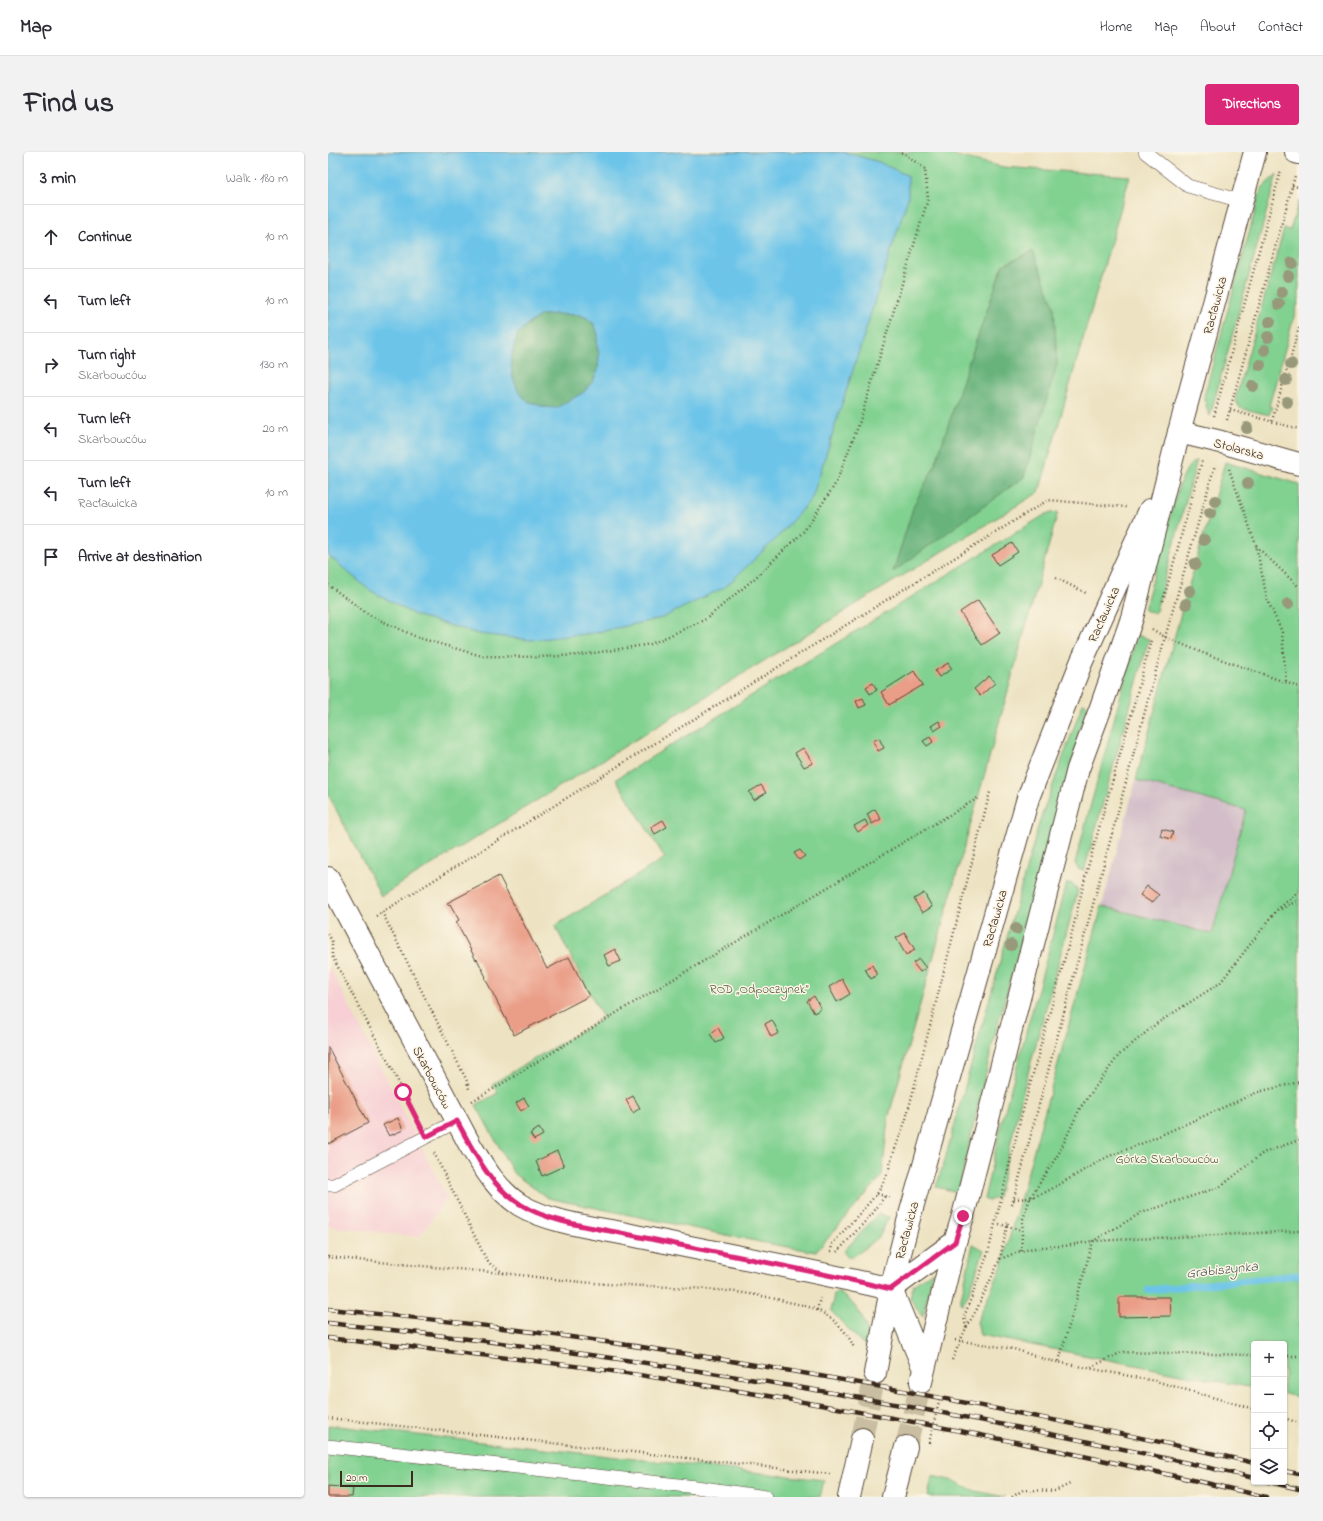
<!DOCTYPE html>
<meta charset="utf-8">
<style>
body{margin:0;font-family:"Indie Flower",sans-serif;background:#f2f2f3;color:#2b2b33}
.controls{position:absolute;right:12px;bottom:12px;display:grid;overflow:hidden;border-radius:4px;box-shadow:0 1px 3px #0004}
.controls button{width:36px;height:36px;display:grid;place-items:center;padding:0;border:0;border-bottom:1px solid #e1e1e2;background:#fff;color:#2b2b33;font:20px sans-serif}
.scale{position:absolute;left:12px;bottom:10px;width:73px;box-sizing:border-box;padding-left:4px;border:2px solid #3b2a1e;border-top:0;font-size:11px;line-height:14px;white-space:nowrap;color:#3b2a1e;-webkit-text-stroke:3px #fcf5e5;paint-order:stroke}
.stop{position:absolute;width:12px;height:12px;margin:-9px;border:3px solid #db2777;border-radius:50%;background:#fff}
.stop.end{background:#db2777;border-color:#fff;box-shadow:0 1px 4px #0008}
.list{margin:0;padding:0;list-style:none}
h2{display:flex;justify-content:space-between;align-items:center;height:52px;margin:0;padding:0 16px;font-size:17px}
h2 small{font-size:13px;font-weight:400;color:#7c7c81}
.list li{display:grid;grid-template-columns:26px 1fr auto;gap:12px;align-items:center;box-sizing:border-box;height:64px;padding:0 16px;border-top:1px solid #e1e1e2}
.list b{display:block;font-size:15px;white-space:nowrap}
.list p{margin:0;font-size:13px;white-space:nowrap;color:#7c7c81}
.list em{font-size:13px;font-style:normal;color:#7c7c81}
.icon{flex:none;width:22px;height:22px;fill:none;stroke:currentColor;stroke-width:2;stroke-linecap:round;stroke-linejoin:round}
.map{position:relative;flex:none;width:971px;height:1345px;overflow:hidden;border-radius:4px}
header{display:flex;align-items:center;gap:24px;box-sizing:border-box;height:56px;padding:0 20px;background:#fff;border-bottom:1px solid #e1e1e2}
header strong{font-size:19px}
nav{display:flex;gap:22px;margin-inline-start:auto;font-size:14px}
.intro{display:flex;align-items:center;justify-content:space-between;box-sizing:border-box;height:96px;padding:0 24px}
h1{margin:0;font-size:28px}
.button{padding:10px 18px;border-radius:4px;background:#db2777;color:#fff;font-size:14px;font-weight:700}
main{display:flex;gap:24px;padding:0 24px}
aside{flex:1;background:#fff;border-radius:4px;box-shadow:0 1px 3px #0004}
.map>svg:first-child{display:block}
.built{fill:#f7cfd4}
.industrial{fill:#d2bdc8}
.green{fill:#81d191;stroke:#5e7e58}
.forest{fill:#68b37b;stroke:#526e4c}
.water{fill:#6cc4e9;stroke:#547784;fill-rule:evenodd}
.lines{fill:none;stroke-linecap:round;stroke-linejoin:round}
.stream{stroke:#6cc4e9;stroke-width:7}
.building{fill:#ea9d87}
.tertiary-tunnel{stroke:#c9bea1;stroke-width:22;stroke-dasharray:22 11;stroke-linecap:butt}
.service-casing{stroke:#564637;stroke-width:14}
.minor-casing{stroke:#564637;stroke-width:24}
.tertiary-casing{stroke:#564637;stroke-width:24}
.path{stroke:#564637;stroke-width:2.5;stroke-dasharray:1 3;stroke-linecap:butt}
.service{stroke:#fff;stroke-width:13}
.minor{stroke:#fff;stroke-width:22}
.tertiary{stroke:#fff;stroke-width:22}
.rail-casing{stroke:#3b2a1e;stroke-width:4.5}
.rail{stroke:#fcf5e5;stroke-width:3;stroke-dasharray:9;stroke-linecap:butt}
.tree{fill:#97997a}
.route{stroke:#db2777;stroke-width:5}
.labels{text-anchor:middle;stroke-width:3;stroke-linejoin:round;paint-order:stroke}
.street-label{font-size:13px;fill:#3b2a1e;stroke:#fcf5e5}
.park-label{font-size:13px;fill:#505c40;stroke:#fcf5e5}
.water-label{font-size:14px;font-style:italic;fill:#4a585b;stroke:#fcf5e5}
</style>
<header>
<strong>Map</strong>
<nav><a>Home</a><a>Map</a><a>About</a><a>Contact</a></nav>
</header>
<div class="intro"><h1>Find us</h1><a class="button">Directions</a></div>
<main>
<aside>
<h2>3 min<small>Walk · 180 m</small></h2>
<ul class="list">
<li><svg class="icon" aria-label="ahead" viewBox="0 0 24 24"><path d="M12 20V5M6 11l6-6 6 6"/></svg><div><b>Continue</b></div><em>10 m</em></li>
<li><svg class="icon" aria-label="left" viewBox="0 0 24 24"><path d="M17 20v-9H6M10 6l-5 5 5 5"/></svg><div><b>Turn left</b></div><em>10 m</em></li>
<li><svg class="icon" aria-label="right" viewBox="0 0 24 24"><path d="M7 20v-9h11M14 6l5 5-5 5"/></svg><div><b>Turn right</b><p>Skarbowców</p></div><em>130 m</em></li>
<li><svg class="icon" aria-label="left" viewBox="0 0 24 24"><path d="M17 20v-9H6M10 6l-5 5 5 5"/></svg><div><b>Turn left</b><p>Skarbowców</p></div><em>20 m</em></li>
<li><svg class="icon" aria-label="left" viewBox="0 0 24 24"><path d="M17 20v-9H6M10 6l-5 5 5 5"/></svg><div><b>Turn left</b><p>Racławicka</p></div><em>10 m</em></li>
<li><svg class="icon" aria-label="arrive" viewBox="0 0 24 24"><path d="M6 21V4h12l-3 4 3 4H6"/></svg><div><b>Arrive at destination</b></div></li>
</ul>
</aside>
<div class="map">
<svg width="971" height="1345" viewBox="0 0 971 1345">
<rect width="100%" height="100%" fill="#fcf5e5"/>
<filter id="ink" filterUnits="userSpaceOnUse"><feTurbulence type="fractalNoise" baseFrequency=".025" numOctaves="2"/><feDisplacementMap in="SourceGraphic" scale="8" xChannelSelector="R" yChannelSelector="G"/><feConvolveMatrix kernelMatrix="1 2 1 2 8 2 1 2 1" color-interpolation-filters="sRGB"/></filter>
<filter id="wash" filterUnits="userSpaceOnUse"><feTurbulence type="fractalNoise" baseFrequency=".012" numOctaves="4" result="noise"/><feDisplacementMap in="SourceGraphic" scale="16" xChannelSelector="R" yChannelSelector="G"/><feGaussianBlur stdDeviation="0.9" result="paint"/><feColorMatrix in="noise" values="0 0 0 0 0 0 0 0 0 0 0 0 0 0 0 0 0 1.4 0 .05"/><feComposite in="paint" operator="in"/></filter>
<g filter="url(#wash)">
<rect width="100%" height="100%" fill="#ede3c2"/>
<path class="built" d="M0,812L119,1046L91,1085L0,1074Z"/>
<path class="industrial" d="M808,628L918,658L884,782L774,754Z"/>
<path class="green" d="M0,0H612L675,15L802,24L711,340L53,744L0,642Z
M949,22L882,264L879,257L876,244L932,41L934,36Z
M971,49V147L941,254L944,255L941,263L912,256L907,248L956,77L962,78Z
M869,308L828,459L827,461L816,458L851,333C855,325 860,311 869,308Z
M897,310L971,332V1245L956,1242V1192H926V1236L652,1183L649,1170L673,1116L774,754L884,782L918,658L808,628L854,457Z
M730,360L560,967L554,1024L488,1100L432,1090L220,1046L186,1022L148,953L170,941L164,932L275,866L227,774L337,706L288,627L718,362Z
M809,483L821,487L756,719L750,717L747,711Z
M755,551L760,553L751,579L747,599L666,886L630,1040L608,1035L618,1004L641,920L712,668Z
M739,731L745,732L750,739L694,943L670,1045L660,1049L656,1047L675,965Z
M550,1062L561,1065L551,1085L535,1098L524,1105L519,1104L516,1101L517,1098Z
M645,1092L656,1098L643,1136L635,1152L632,1151Z
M605,1119L595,1164L593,1163L582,1146L585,1133Z
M510,1140C526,1151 533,1159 539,1178C540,1183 542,1188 539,1193H536L503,1159L506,1142Z
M0,1273L496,1328L492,1345H0Z
M604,1324L626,1329L647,1339L677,1345H600Z"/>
<path class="forest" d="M705,99L726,154L729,212L696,325L565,420L586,353L607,313L640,212L675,113Z
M227,162L253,163L259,166L266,172L270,182L269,193L271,203L270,218L265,229L257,240L228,256L216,255L199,249L190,239L184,223L183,207L189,183L198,173L213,163Z"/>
<path class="water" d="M0,0H516L551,10L580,24V46L484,346L449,386L397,435L334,466L266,481L203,488L151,482L87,463L40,437L0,403ZM227,162L253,163L259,166L266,172L270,182L269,193L271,203L270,218L265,229L256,240L228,256L216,255L199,249L190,239L184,223L183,207L189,183L198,173L213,163Z"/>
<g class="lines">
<path class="stream" d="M820,1138L971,1123"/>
</g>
<g id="blocks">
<path class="building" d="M684,391L690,400L670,413L664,403Z
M650,448L672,481L654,493L632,460Z
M620,511L624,517L611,525L607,519Z
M586,519L595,533L561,553L553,540Z
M661,524L667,531L652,544L646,537Z
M545,531L549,538L542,542L538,535Z
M535,546L538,553L531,556L528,549Z
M611,569L614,574L606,579L603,574Z
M602,585L605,590L599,594L595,589Z
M551,586L556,596L550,599L545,589Z
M475,596L485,611L476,615L467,601Z
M433,633L438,641L426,648L421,640Z
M547,657L553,667L544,672L539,662Z
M335,668L339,675L327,682L323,675Z
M537,668L540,673L530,680L526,674Z
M834,677L845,680L843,687L832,684Z
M472,698L477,704L471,708L466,701Z
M171,724L219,817L241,805L261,844L186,883L157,826L158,825L149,807L148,808L128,770L131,768L122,752L120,753L119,751Z
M819,734L831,743L824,751L812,743Z
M596,741L604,755L594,761L586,747Z
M577,781L587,798L578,803L568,786Z
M287,797L293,809L281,814L276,803Z
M591,807L598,816L592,820L585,811Z
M544,813L549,823L543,827L537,817Z
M514,827L522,842L509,850L501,835Z
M486,844L493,857L486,861L479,849Z
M444,868L451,881L443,885L437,872Z
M390,876L396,886L388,891L382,882Z
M0,895L40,971L0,992Z
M305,944L312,956L305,961L298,948Z
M196,946L201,954L193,959L188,951Z
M70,966L75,978L61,984L55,973Z
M211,976L215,983L206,988L202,982Z
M229,999L236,1014L214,1024L208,1009Z
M791,1145H842L843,1164L791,1165Z
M0,1334L25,1336L24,1345H0Z"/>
</g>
</g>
<g filter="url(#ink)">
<use href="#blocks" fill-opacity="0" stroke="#564637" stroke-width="1"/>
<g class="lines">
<path class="tertiary-tunnel" d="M534,1287L547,1221
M578,1295L593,1230"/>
<g class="service-casing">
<path id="service" d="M817,0L860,34L913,49
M0,1033H6L129,969
M0,1294L368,1335L438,1345"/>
</g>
<g class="minor-casing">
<path id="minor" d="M968,0L971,1
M851,280L893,290L971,312"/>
</g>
<g class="tertiary-casing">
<path id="tertiary" d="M0,726L142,993C156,1016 169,1038 192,1053C222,1071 269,1076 303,1083C389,1101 477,1117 563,1137L627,1090
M563,1137L596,1217
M547,1221L563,1137L580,1070L700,646L753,511L822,358
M593,1230L627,1090L635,1064L750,617L773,555L804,466L851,280L927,0
M521,1345L534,1287
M565,1345L578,1295"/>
</g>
<path class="path" d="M964,34L971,35
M902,258L971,277
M886,264L953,18
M899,268L967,24
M944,269L971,176
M901,317L928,393L939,447L954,480L958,530
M928,394L971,435
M728,426L758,441
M0,433L43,464L91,486L154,504L210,505L253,503L323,492L378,467L427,426L476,379L508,331L531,272L600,47L597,17L577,2L572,0
M835,449L874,309
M824,477L837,485L875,501L971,535
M953,757L971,748
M54,760L139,929L141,937
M48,764L720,348L798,355
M0,782L4,789V804L64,917L89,968
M66,945L75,940
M144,949L167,936L285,863L650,646
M106,1001L157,1105L163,1113L176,1121
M549,1042L564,1046
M686,1047L702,1046L718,1040L779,1005L815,991L930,940L971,930
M684,1053L837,485L887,313
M671,1072L694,1078
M693,1099L695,1067L702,1046L731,1001L752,956L791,903L828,872L892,831L949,758L971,739
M503,1100L504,1092L549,1042L560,1021L564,1005L578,967L662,640
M509,1100L545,1061L557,1044
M0,1105C58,1111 116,1116 175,1121C210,1125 245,1130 280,1132C340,1136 401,1134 460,1150C470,1152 480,1154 489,1158C503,1164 522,1181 526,1197
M672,1107L693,1099L712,1095L737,1094L765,1089L971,1079
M489,1158L492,1146
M638,1176L636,1165L660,1101L692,969L744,780L758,722L804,560L823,488
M627,1188L686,1197L719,1208L827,1229L926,1257
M956,1204H971
M624,1208L638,1176L649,1157L672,1107L680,1070
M731,1209L765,1089L813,1061L892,1035L935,1001L971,988
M763,1215L794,1200L926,1203
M0,1266L502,1322
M956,1266L971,1271
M601,1291L612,1245
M684,1345L695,1338L727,1339L742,1332"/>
<use href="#service" class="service"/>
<use href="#minor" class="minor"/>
<use href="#tertiary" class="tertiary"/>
<g class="rail-casing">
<path id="rail" d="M0,1157C58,1163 116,1168 174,1176C350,1198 526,1228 700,1263C775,1278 851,1293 926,1311
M0,1171C312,1203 621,1256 926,1326
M0,1186C113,1199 225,1209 337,1227C539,1259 740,1298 938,1345
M956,1319L971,1322
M941,1330L971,1337"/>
</g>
<use href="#rail" class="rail"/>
</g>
<g class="tree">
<circle cx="964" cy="111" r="6"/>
<circle cx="960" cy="124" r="6"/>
<circle cx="954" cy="140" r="6"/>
<circle cx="951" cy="152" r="6"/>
<circle cx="942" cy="170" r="6"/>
<circle cx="940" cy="185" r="6"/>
<circle cx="937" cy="198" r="6"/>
<circle cx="963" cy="212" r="6"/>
<circle cx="932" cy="213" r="6"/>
<circle cx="958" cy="228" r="6"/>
<circle cx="925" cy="234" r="6"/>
<circle cx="959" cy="250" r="6"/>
<circle cx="919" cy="276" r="6"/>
<circle cx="920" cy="331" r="6"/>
<circle cx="887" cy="349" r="6"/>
<circle cx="882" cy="361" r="6"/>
<circle cx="876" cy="388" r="6"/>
<circle cx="867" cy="412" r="6"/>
<circle cx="862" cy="439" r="6"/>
<circle cx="858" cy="452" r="6"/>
<circle cx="960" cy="452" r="6"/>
<circle cx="688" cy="777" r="6"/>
<circle cx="683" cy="793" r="6"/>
</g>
</g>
<g class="lines" filter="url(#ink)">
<path class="route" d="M75,940L98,985L129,969C146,1000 161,1033 192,1052C221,1071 269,1076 303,1083C389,1101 477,1117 563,1137L627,1090L635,1064"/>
</g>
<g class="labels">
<g class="street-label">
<text transform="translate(886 153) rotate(-75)" y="5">Racławicka</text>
<text transform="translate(911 296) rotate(15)" y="5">Stolarska</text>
<text transform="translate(775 462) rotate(-66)" y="5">Racławicka</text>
<text transform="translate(666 766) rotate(-74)" y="5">Racławicka</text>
<text transform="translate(105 925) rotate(62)" y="5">Skarbowców</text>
<text transform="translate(578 1078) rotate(-75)" y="5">Racławicka</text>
</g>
<g class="park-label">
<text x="431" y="841">ROD „Odpoczynek”</text>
<text x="839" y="1011">Górka Skarbowców</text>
</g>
<g class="water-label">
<text transform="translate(894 1117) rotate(-6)" y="5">Grabiszynka</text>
</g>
</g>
</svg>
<div class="controls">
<button>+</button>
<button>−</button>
<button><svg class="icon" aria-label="locate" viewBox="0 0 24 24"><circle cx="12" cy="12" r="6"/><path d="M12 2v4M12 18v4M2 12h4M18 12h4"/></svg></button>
<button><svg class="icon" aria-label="layers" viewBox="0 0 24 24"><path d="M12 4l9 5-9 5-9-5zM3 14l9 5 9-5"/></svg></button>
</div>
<div class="scale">20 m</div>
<div class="stop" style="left:75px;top:940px"></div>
<div class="stop end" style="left:635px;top:1064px"></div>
</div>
</main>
